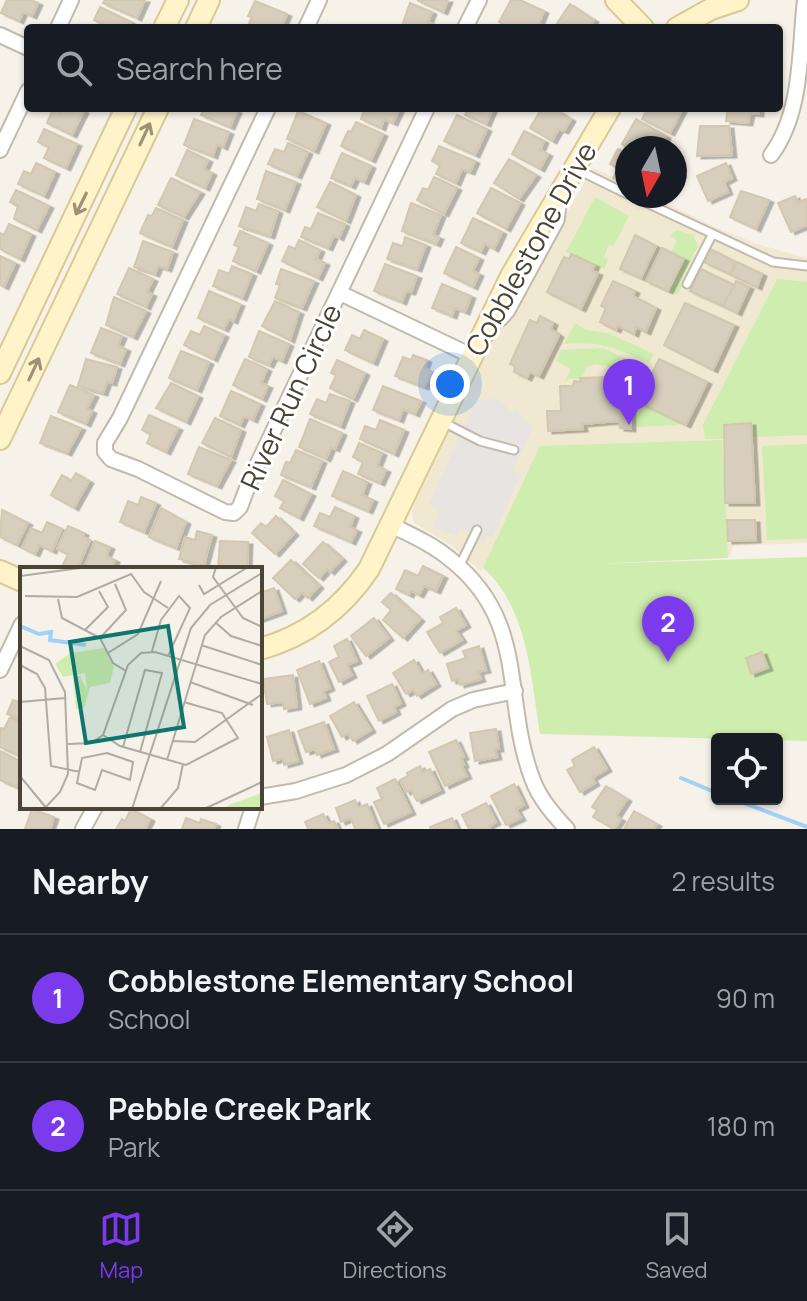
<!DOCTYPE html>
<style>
body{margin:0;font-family:Manrope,sans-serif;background:#242831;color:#f1f3f6}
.controls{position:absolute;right:24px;bottom:24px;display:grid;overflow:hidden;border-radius:8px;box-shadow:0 2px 6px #0004}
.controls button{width:72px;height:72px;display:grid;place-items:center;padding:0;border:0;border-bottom:2px solid #363941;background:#171b24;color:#f1f3f6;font:40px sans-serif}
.compass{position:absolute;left:615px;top:136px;width:72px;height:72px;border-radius:50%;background:#171b24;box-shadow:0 2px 6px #0004;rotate:189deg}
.you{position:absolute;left:450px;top:384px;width:28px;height:28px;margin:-20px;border:6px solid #fff;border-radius:50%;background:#1a73e8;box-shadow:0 0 0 12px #1a73e833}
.badge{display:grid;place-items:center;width:52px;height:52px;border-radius:50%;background:#7c3aed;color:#fff;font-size:26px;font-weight:700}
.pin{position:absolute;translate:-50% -66px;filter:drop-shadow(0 2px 4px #0008)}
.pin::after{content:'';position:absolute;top:42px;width:28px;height:24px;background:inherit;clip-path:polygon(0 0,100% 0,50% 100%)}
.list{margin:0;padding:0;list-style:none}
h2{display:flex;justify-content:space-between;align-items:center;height:104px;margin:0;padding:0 32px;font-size:34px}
h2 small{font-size:26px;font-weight:400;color:#9ea1a6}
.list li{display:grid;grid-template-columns:52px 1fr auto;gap:24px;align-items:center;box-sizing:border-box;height:128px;padding:0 32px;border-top:2px solid #363941}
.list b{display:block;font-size:30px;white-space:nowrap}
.list p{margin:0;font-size:26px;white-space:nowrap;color:#9ea1a6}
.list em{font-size:26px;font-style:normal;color:#9ea1a6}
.icon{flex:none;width:44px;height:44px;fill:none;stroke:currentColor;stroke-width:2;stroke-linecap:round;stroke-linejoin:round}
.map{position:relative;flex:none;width:807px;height:829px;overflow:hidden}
.search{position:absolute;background:#171b24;box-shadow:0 2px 6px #0004;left:24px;right:24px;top:24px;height:88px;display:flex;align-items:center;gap:20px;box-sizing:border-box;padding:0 28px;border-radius:8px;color:#9ea1a6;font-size:30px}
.sheet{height:360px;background:#171b24}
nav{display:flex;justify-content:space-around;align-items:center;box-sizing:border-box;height:112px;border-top:2px solid #363941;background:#171b24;font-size:22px;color:#9ea1a6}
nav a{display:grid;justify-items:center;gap:4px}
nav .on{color:#7c3aed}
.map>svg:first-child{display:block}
.education{fill:#f0e8d1}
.green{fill:#cfedae}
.parking{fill:#e7e4e1}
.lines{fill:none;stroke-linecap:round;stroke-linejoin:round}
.stream{stroke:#a1d1f7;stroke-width:4}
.building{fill:#d8cebd;stroke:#d4c7af;stroke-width:2;filter:url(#shadow)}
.lane-casing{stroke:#c2baaa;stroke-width:11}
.street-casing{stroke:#c2baaa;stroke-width:18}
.secondary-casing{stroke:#d9c995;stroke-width:24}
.lane{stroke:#fff;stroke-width:7}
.street{stroke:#fff;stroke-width:14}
.secondary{stroke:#fff3c9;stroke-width:20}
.oneway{stroke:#9b9278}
.labels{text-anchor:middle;stroke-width:6;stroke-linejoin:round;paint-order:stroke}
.street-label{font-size:28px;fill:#4a4336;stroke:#fff}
.inset-river{fill:none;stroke:#a1d1f7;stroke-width:4}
.inset-road{fill:none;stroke:#b1aca1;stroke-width:2}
.view{fill:#0f766e;fill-opacity:0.15;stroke:#0f766e;stroke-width:4}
.inset-edge{fill:none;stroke:#4a4336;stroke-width:4}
</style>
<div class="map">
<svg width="807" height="829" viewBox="0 0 807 829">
<defs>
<filter id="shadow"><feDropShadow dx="4.5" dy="2.5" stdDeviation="0" flood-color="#0004"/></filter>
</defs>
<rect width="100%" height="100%" fill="#f6f2e9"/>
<path class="education" d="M593,168L627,184V196H651L713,226L757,244L807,258V543L733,546L730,556L483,568L480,571L451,545L414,523L412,512L416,499L487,350Z"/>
<path class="green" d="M595,197L629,216L614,246L609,245L604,257L608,259L604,269L566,252Z
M677,230L693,235L698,246L680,283L683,285L677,295L669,291L684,259L671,253L677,240L670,236Z
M777,279L807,282V435L752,437L751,423L724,425V439H705L703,425Z
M575,323L586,330L608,333L654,354L649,363C612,347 605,342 564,344Z
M603,348L646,368L641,377H613L606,366L595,364L587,367L581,379H569L565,382L571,369L556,361L561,350Z
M638,402L681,423L678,425L636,427L635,410Z
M722,440L728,558L591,564L807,557V741L540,734C531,679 528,607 483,568L540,446Z
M807,444V539L767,540L762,446Z"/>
<path class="parking" d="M499,399L511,412L516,410L533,427L513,469L514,472L521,473L493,536L486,537L485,543L477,544L468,531L460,527L456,536L433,527L438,517V511L429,504L477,400Z"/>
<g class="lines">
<path class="stream" d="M681,778L717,793
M733,799L807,827"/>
</g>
<path class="building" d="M7,0H31L38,3L32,16L23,12L19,21L1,13Z
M105,0H145L137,18L103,3Z
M417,0H448L443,12Z
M511,0H520L544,11L539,23L543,25L542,28H512L499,22Z
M255,1L287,14L281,28H247L252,17L248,16Z
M410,3L432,12L428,22L436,25L435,28H401Z
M570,4L594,20L589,28H554Z
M100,7L131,22L128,28H105L106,26L94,20Z
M63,108H77L84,111L72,135L47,123L53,109L60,113Z
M204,108H231L237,111L230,127L201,115Z
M365,108H400L393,123L384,119L381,128L361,119Z
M468,108H493L486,124L465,115Z
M542,108H553L571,119L564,131L559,129L552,141L530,128Z
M648,108L655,109L683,108L670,133L642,119Z
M728,108H759V114L750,113L748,123L726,121Z
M298,111L326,123L314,151L287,139Z
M457,115L487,129L475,155L444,141Z
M194,119L229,132L223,147L217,144L213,156L184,145Z
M636,119L666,136L659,148H628L622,144Z
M356,122L383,134L371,160L341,146L348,131L351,132Z
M700,126H729L732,155L697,156Z
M44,129L77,144L66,168L44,158L49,147L38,142Z
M524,131L544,141L540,150L548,154L540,169L512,154Z
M288,143L308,152L297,176L268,164L275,149L284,152Z
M439,146L475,161L470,172L462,169L456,183L436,174L440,165L432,161Z
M618,149L627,154V185L613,178L618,168L610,164Z
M187,150L208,160L204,169L212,173L205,188L176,175Z
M342,153L371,166L364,182L355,178L351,186L331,178Z
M509,159L536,175L519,199L494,183Z
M36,163L55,172L44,196L18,184L24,171L31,174Z
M726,163L732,178L724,182L728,192L708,201L697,176Z
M266,171L296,182L285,210L257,199Z
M434,177L457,188L444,214L417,200L423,188L428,190Z
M171,178L200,192L184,217L158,205Z
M330,182L356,195L346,221L317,207Z
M491,188L520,203L506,229L477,213Z
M16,190L49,206L37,230L14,219L18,206L10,202Z
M741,191L769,200L756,229L730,217Z
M795,196L798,203L806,199L807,202V225L791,232L778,203Z
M411,203L441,215L433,235L439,237L436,244L402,231Z
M259,204L278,211L270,236L239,226L246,207L256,211Z
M156,208L183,220L172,247L140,233L148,215L152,216Z
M318,213L345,224L339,238L334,235L328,248L301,237L305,227L311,229Z
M473,218L502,232L494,249L485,244L481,252L461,243Z
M9,224L31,234L20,259L0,249V233L4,235Z
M240,231L268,243L256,271L233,261L239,247L234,245Z
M635,235L656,246L641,278L620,269Z
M405,237L426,245L417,269L387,259L393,243L403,246Z
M299,240L320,250L316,259L325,263L318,278L282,261L289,246L295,249Z
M143,241L173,252L167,269L158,266L155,274L134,267Z
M456,247L479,258L473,271L479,274L473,287L444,273Z
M662,248L684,259L668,291L646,281Z
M710,249L736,262L730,274L704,262Z
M571,254L595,265L592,271L598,273L581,309L547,292L564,257L569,259Z
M0,256L15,263L4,287L0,285Z
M737,262L762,274L757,287L731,275Z
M385,264L417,276L411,292L406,291L402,302L374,291Z
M232,266L252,274L242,298L213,286L219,270L229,274Z
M129,268L153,279L147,292L152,294L146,307L117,294Z
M281,269L314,281L302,308L275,298L280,285L276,284Z
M701,269L734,285L723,306L690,291Z
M613,281L635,291L633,296L656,308L646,332L636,327L634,334L618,326L616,330L600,322L606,308L601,306Z
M736,281L749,287L737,313L723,306Z
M442,284L471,296L465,312L455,308L452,316L432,308Z
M209,291L240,304L233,321L229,319L224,329L198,318Z
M114,297L146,311L133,337L106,325Z
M275,301L299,312L290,340L262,326Z
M685,303L734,325L713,370L664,345Z
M540,316L553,323L551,329L559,335L539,376L530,372L527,378L514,372L515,366L510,364L530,320L537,323Z
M204,326L224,335L213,359L184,345L191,331L200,335Z
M101,328L122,336L118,346L126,349L120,364L91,353Z
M364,330L383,339L373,363L345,350L352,335L360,339Z
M259,331L289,344L282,361L273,357L269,365L249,357Z
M181,351L209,362L197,390L169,378Z
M413,355L427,360L424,368L431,371L424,387L395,376L403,357L411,360Z
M86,359L117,367L112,383L107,382L103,393L78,386Z
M245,359L267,369L261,383L268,386L262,399L233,385Z
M659,359L707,382L686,425L638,402Z
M337,360L365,373L353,399L330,388L336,375L331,373Z
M609,377V381L630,384L631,429L620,428L619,421L582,424L583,429L548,431L547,411H561L560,386H573L574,381L581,382L580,378Z
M171,383L198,396L186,422L156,408Z
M70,385L94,395L87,409L92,411L86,424L58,412Z
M383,386L421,401L415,414L403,409L399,420L373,410Z
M231,391L260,404L253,420L244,416L240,425L220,416Z
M330,394L350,401L340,426L310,414L317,399L326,403Z
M149,415L178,428L166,452L147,443L151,434L142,430Z
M51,416L81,428L67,453L40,443Z
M215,418L241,430L231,457L202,443Z
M310,419L342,433L335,449L331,447L326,459L299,447Z
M380,420L404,430L394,454L360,439L365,426L376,430Z
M751,423L755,503H725L724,425Z
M359,443L382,453L377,466L386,470L380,483L358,474L363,462L353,457Z
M199,447L231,460L217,486L188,474Z
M296,450L322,461L311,487L281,475L286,462L290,463Z
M343,471L367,482L362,495L373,500L368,511L332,496Z
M76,473L89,481L74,508L51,495L62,475L71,481Z
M283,480L311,494L299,518L280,508L284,501L275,496Z
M141,497L156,503L144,532L120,522L128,501L138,505Z
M335,507L354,516L350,527L357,530L351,542L314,526L320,513L330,517Z
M161,508L186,522L176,548L149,537Z
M2,510L28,523L17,545L0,537Z
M276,516L294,533L275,554L252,533L261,523L266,527Z
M727,520H755L756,540L728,541Z
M47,522L62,529L52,551L39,545L35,554L22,548L31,528L42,533Z
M68,526L84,533L83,537L90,540L77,569L62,567L68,554L57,549Z
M197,531L212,535L204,565L179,559L185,537L195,540Z
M95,541L110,547L106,556L115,560L112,569H84Z
M220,541L248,542L247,569H218Z
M323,542L342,559L330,572L327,569L319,578L303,564Z
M291,560L319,586L308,598L302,592L295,599L273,578Z
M423,566L443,576L436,591L424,586L419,595L411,591L409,595L396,589L405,570L418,576Z
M274,588L282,611L260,619V593Z
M391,593L420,619L403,638L383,620L391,610L382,602Z
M456,608L466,625L456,631L462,640L440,653L427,632L443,623L440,617Z
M374,618L389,638L366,656L351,636Z
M347,639L357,661L347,665L352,675L339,682L329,662L339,657L334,646Z
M479,646L486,670L478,672L481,679L460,685L458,679L452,681L447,664L466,658L463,651Z
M762,652L768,668L751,674L746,658Z
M414,660L422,674L428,670L436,684L417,696L413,690L406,694L393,673Z
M319,661L330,688L323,691L326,698L310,704L297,670Z
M293,675L297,707L284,709L283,702L267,704L263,679Z
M392,684L401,703L394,707L396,712L379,721L367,696Z
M13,700L21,703L22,701V720L7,714Z
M354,702L371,730L353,741L348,733L342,737L330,716Z
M10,717L22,723V757L0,747V731L1,728L4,729Z
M324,722L334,749L317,755L315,749L306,752L298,731Z
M496,729L499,749H495L497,757L475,761L470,733Z
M289,730L298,761L284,765L283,758L273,761L267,737Z
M456,740L464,757L461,758L464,765L462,766L467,776L445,786L429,752Z
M594,747L607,769L592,778L595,783L580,792L567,770L575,766L572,760Z
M0,751L22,762V775L16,787L0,780Z
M420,766L423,772L430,769L440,790L417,801L411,790L406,792L400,780L408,776L407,773Z
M395,779L411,812L384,824L374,802L382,799L377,788Z
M514,784L524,805L516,809L521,818L506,825L491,796Z
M606,786L627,799L616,816L621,819L614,829L593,817L597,810L592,807Z
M355,800L358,808L367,804L377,829H355L351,818L341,822L336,808Z
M486,803L496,822L489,826L490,829H469L462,815Z
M32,809L54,817L50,829H25Z
M131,809L150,819L145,829H116L122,819L125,821Z
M634,811L657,824L654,829H624Z
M323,814L328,823L334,821L338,829H308L305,822Z
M186,818L200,823L201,819L216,824L214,829H182Z
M452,818L457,829H431L430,827Z"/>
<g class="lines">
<g class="lane-casing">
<path id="lane" d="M576,169L627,194
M632,196L773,262L807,266
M687,284L712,235
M494,325L503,321L510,313L560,221L563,199
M443,422L480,441L514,450
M459,567L477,530"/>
</g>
<g class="street-casing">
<path id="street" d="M58,28L71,0
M306,28L319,0
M465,28L479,0
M0,35L28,48
M268,108L120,418L105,443V452L111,459L138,469L225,512L234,513L240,507L250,480L427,108
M0,150L28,91
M771,155C803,112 799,51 805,0
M340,293L472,356
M391,525C411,535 432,544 450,559C529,621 502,698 532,778C539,798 553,814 567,829
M0,670L22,624
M260,797L296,791L346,775L387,754L452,709L473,700L515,691
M83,829L95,807
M246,829L253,807"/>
</g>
<g class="secondary-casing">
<path id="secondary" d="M616,0L643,28
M164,28L178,0
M196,28L209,0
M677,28L711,9L738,0
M0,373L126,108
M0,439L158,108
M0,571L22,581
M260,649C307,636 342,609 369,569L511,276L610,108"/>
</g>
<use href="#lane" class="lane"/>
<use href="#street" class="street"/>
<use href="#secondary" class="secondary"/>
</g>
<defs><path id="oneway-shaft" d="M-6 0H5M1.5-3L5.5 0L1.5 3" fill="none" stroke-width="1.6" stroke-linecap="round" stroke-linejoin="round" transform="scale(2)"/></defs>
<g class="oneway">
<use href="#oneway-shaft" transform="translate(145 134) rotate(-65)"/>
<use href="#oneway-shaft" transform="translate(81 204) rotate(116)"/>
<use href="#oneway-shaft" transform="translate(34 369) rotate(-65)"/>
</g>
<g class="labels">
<g class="street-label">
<text transform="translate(531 249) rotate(-61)" y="10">Cobblestone Drive</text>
<text transform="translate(291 397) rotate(-65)" y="10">River Run Circle</text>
</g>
</g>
<g transform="translate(20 567)">
<rect width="242" height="242" fill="#f6f2e9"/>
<path d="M84,81L94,100L90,116L70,120L64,141L56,142L53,110L60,109L67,123L65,106L43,110L35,97L50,86ZM242,226V242H203L211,237Z" fill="#cfedae"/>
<path class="inset-river" d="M0,59L19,67L31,65L30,73L66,78"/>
<path class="inset-road" d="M196,0L193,10L223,51L242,60M0,9L68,0M179,18L184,27L228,0M5,29L57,30L111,7L124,25L148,41M38,32L42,51L80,71L93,96L106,104M195,55L211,69L242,79M65,63L88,40L79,24M80,71L106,43L95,17M181,78L242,98M0,79L29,93L45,125L48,207L40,225L24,242M132,84L141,53L159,29L170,41L148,89M88,86L118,67L141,14M0,98L17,107L25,121L31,199L60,205M170,115L233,138M0,135L45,131M83,168L100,179L166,198L218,171L202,146L164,135M152,174L175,175L242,127M48,177L71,176L83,168L108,98L121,86L135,85L242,117M103,180L125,103L142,106L120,185M87,186L113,195L110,213L82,203L75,223L57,216L62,191ZM147,193L185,68L201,50L242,24M0,209L27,242M112,242L171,61L190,38L242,6M140,242L158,221L163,197M184,242L242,215"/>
<path class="view" d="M148,59L164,160L66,176L50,75Z"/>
<rect width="242" height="242" class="inset-edge"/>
</g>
</svg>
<div class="controls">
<button><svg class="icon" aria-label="locate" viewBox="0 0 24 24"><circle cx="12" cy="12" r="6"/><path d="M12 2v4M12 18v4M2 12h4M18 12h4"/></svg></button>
</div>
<svg class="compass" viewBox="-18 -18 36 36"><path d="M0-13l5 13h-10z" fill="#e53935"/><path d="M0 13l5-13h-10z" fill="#9ea1a6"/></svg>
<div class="you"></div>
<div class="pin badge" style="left:629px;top:425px">1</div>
<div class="pin badge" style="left:668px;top:662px">2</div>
<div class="search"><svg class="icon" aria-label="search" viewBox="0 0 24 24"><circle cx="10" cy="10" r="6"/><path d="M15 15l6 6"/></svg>Search here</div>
</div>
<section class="sheet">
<h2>Nearby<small>2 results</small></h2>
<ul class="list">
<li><span class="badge">1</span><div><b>Cobblestone Elementary School</b><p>School</p></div><em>90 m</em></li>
<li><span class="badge">2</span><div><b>Pebble Creek Park</b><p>Park</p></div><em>180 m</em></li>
</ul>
</section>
<nav>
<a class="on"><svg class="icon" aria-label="map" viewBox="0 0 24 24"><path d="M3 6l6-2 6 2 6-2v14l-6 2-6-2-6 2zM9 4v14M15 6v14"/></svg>Map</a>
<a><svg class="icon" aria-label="directions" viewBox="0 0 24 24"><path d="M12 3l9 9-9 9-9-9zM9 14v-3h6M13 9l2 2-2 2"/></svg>Directions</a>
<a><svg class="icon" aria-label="saved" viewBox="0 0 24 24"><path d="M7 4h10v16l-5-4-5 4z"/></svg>Saved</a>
</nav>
